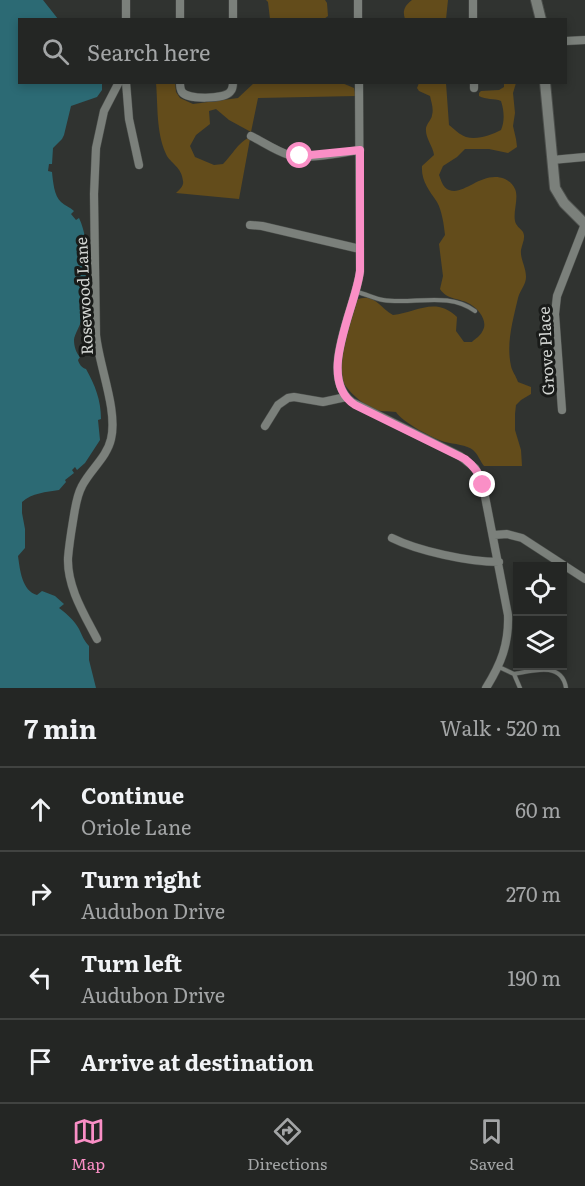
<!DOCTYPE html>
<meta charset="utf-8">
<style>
body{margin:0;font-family:Literata,serif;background:#303231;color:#f1f3f6}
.controls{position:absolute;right:18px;bottom:18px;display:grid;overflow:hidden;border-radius:0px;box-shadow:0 3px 9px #0003}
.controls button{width:54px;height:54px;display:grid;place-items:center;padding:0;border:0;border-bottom:2px solid #414341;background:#242624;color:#f1f3f6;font:30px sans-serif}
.stop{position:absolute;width:18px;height:18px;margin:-14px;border:4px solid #fa8fc6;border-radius:50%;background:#fff}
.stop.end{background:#fa8fc6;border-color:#fff;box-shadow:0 2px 6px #0008}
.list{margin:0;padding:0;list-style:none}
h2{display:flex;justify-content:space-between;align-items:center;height:78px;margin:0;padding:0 24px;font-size:26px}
h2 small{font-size:20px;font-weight:400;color:#a3a5a6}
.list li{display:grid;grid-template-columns:39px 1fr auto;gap:18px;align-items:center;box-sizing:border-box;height:84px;padding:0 24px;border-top:2px solid #414341}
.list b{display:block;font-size:22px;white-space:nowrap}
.list p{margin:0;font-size:20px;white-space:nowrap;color:#a3a5a6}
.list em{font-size:20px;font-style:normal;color:#a3a5a6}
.icon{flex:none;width:33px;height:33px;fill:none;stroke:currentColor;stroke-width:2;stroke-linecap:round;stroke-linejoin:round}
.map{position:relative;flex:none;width:585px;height:688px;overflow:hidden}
.search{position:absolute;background:#242624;box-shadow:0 3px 9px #0003;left:18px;right:18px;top:18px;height:66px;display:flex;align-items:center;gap:15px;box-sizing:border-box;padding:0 21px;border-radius:0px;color:#a3a5a6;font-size:22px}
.sheet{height:414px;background:#242624}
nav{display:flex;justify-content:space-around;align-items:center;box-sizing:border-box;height:84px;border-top:2px solid #414341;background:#242624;font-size:16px;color:#a3a5a6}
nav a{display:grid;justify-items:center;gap:3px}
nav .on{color:#fa8fc6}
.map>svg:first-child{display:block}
.green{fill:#634c1b}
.water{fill:#2c6a74}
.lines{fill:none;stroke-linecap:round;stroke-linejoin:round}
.lane-casing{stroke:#4c4f4c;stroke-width:5}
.street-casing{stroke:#4c4f4c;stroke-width:9}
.secondary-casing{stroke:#4c4f4c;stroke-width:12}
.lane{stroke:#7b807b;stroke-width:4}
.street{stroke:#7b807b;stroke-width:8}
.secondary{stroke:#7b807b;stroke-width:10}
.route{stroke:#fa8fc6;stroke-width:8}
.labels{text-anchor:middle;stroke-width:6;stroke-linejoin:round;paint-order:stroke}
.street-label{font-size:16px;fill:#d3d6d3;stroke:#191b19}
</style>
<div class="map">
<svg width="585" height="688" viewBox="0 0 585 688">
<rect width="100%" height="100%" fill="#303330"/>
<path class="green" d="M266,0H325L327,3L328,16L324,19H270L268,2Z
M412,0H448L446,19H405C402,11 405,5 412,0Z
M255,82L342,83L354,88L356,96L258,98L251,132L229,120L216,109L209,111L210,124L196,135L190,146L195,157L214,165L223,164C232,155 238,143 248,138L250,139L239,199L176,193C180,189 184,186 183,181C182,167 170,163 166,154C156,132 158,105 156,83H175L176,92L180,98L193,104L238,98Z
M419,83H446L449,125C454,129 460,135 466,137C478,140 491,135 501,130C505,121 504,110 501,101C494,98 486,100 479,96V93L481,91L499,90L504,87V83H516L513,93L515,113L513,126L516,139L517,147L508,153L489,149H465L457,157L443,166L439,175C441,180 443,188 449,190C465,196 482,170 505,179C509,181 513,184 515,189C519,198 513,211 515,221C516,226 520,228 523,232C526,238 522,244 521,250C520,259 526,267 526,277C526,285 520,290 518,298C513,320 506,343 511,366C512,371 516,376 518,382L531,387V394L521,400L516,405L515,414V430L521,450L522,466H484C480,461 478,454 473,450C467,445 454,444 445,442C434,439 402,422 396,412C388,411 380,412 373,409C363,405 343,387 341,377C338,360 351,318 356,300C374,292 379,307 393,315C416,313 435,296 457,317L456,331L464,342H472C475,339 480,336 482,332C489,322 479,309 470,304C460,298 447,300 440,289L443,276L439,244L445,235C444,225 442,211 437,202C429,190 421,181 422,166L434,155C433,146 425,138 426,128C427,123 432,119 432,115C434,109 431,101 430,96L419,91L417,88Z"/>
<path class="water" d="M0,0H43L58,19L20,20V82L102,83V90L97,97L71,106L64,135L62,139L53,148L52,164H49L48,171L52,172C53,181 54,196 61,202C65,206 70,207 74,211L71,214L76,220L79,218C87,235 86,250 86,268C85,284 87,298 84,314C82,322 74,335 74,340C74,346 76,353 80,357L78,360C79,364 82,368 86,369C95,385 101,400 101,419L98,420L100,440L85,463L77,470L75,467L72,470L74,473L65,480L66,482L59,490C46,492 32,493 22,502V513L25,529V548L18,556C20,570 22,591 37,595L42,591L55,596L64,604L59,608C67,614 74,620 79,629C82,635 84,641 89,646V660L96,688H0Z"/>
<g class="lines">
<g class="lane-casing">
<path id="lane" d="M357,292C366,294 375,299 383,300C413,305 448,291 475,311
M499,667L514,674
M514,674C532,671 562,661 566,688
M514,674L520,688"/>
</g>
<g class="street-casing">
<path id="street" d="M126,0V20
M233,0V20
M358,0V20
M473,0V20
M180,20V0
M566,41L585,40
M126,82L129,119L139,165
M180,82C180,86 180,89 182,92C188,100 224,99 230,92C233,89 233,86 233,82
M359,82L360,271C356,307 317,375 352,402L460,456L475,468L482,481L508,615C509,644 501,664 486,688
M474,82V88
M251,136C263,142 276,151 289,155C307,160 341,153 360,150
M552,160L585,157
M250,225L262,226L360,249
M562,410L555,314L557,296L585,224
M265,426L278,405L288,398L294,397L323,402L346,397
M494,535L507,534L522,538L585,579
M392,538C418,551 469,562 499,562
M97,639C84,614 67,587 68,558C69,546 71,533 73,521C75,510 76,497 82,486C90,470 107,457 111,439C118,410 99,366 96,335L94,194L96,148L104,111L119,82"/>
</g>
<g class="secondary-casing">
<path id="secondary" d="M536,0L541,20
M545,82L555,188L564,203L585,224"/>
</g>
<use href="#lane" class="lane"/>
<use href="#street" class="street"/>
<use href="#secondary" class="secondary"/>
</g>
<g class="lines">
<path class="route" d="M300,156L360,150V271C356,308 315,379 355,405L465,459C474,466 480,474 483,485"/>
</g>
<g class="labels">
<g class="street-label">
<text transform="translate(84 296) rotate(-93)" y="6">Rosewood Lane</text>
<text transform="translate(546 351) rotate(-93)" y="6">Grove Place</text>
</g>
</g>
</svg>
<div class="controls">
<button><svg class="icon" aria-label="locate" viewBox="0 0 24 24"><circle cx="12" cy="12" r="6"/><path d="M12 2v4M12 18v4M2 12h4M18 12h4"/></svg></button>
<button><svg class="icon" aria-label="layers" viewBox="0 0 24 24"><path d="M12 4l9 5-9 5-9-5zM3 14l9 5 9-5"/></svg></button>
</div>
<div class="stop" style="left:300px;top:156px"></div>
<div class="stop end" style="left:483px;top:485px"></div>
<div class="search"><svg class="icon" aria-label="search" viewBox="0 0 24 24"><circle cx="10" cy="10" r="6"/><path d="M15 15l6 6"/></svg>Search here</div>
</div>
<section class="sheet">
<h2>7 min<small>Walk · 520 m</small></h2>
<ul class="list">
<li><svg class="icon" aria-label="ahead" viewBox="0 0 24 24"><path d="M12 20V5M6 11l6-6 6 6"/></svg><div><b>Continue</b><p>Oriole Lane</p></div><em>60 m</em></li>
<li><svg class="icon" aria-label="right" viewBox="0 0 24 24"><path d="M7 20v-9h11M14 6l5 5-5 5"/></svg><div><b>Turn right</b><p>Audubon Drive</p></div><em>270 m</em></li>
<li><svg class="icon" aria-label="left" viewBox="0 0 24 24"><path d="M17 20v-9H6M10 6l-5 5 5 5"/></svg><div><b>Turn left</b><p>Audubon Drive</p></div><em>190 m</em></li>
<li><svg class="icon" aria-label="arrive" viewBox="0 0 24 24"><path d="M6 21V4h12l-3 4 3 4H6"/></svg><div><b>Arrive at destination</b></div></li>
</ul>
</section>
<nav>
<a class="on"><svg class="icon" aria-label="map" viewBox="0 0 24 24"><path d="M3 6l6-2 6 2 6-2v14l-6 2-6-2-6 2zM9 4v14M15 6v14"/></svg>Map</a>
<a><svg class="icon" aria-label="directions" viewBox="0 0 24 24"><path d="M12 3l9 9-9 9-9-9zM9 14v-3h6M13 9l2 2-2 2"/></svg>Directions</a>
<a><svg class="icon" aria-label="saved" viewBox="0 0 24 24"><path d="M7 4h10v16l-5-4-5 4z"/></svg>Saved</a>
</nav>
